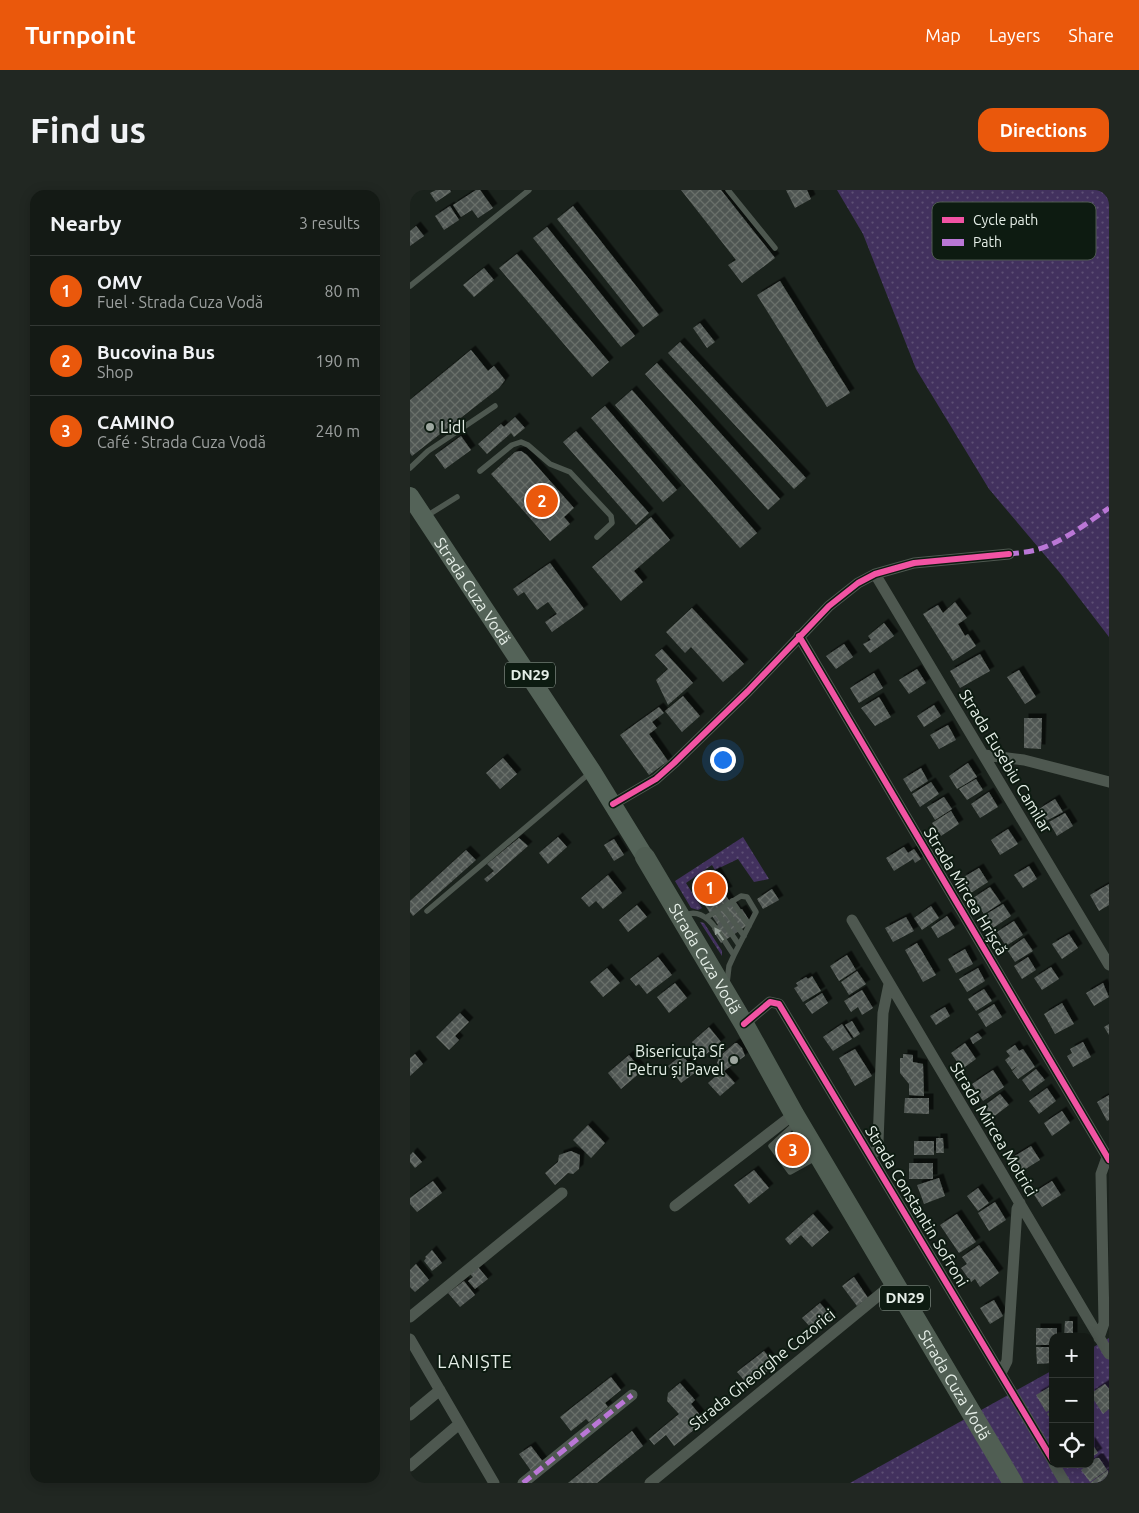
<!DOCTYPE html>
<meta charset="utf-8">
<style>
body{margin:0;font-family:Ubuntu,sans-serif;background:#212722;color:#f1f3f6}
.controls{position:absolute;right:15px;bottom:15px;display:grid;overflow:hidden;border-radius:10px;box-shadow:0 2px 12px #0003}
.controls button{width:45px;height:45px;display:grid;place-items:center;padding:0;border:0;border-bottom:1px solid #333834;background:#141a15;color:#f1f3f6;font:25px sans-serif}
.you{position:absolute;left:312px;top:569px;width:18px;height:18px;margin:-12px;border:4px solid #fff;border-radius:50%;background:#1a73e8;box-shadow:0 0 0 8px #1a73e833}
.badge{display:grid;place-items:center;width:32px;height:32px;border-radius:50%;background:#ea580c;color:#fff;font-size:16px;font-weight:700}
.pin{position:absolute;translate:-50% -50%;border:2px solid #fff;box-shadow:0 1px 5px #0006}
.list{margin:0;padding:0;list-style:none}
h2{display:flex;justify-content:space-between;align-items:center;height:65px;margin:0;padding:0 20px;font-size:21px}
h2 small{font-size:16px;font-weight:400;color:#9da1a0}
.list li{display:grid;grid-template-columns:32px 1fr auto;gap:15px;align-items:center;box-sizing:border-box;height:70px;padding:0 20px;border-top:1px solid #333834}
.list b{display:block;font-size:19px;white-space:nowrap}
.list p{margin:0;font-size:16px;white-space:nowrap;color:#9da1a0}
.list em{font-size:16px;font-style:normal;color:#9da1a0}
.icon{flex:none;width:28px;height:28px;fill:none;stroke:currentColor;stroke-width:2;stroke-linecap:round;stroke-linejoin:round}
.map{position:relative;flex:none;width:699px;height:1293px;overflow:hidden;border-radius:15px}
header{display:flex;align-items:center;gap:30px;box-sizing:border-box;height:70px;padding:0 25px;background:#ea580c;color:#fff}
header strong{font-size:24px}
nav{display:flex;gap:28px;margin-inline-start:auto;font-size:18px}
.intro{display:flex;align-items:center;justify-content:space-between;box-sizing:border-box;height:120px;padding:0 30px}
h1{margin:0;font-size:35px}
.button{padding:12px 22px;border-radius:15px;background:#ea580c;color:#fff;font-size:18px;font-weight:700}
main{display:flex;gap:30px;padding:0 30px}
aside{flex:1;background:#141a15;border-radius:15px;box-shadow:0 2px 12px #0003}
.map>svg:first-child{display:block}
.grass{fill:url(#grass-dots)}
.building{fill:url(#building-cross-hatch);filter:url(#shadow)}
.lines{fill:none;stroke-linecap:round;stroke-linejoin:round}
.lane{stroke:#4e5850;stroke-width:5.5}
.street{stroke:#4e5850;stroke-width:11}
.primary{stroke:#546358;stroke-width:18}
.highway{stroke:#505e53;stroke-width:20}
.quiet{stroke:#ba77d6;stroke-width:5;stroke-dasharray:10 5;stroke-linecap:butt}
.cycleway-casing{stroke:#0d1b11;stroke-width:9}
.cycleway{stroke:#f153a3;stroke-width:6}
.oneway{fill:#929c94}
.poi-dot{fill:#9ea7a0;stroke:#0d1b11;stroke-width:2}
.labels{text-anchor:middle;stroke-width:4;stroke-linejoin:round;paint-order:stroke}
.shield{fill:#0d1b11;stroke:#a4afa7;stroke-width:1}
.shield-label{font-size:15px;font-weight:bold;fill:#e5eee7}
.poi-label{font-size:16px;fill:#e5eee7;stroke:#0d1b11;text-anchor:start}
.street-label{font-size:16px;fill:#e5eee7;stroke:#0d1b11}
.neighbourhood-label{font-size:18px;letter-spacing:1px;fill:#e5eee7;stroke:#0d1b11}
.key{fill:#0d1b11;stroke:#4e5a51;stroke-width:1}
.key-label{font-size:14px;fill:#e5eee7}
</style>
<header>
<strong>Turnpoint</strong>
<nav><a>Map</a><a>Layers</a><a>Share</a></nav>
</header>
<div class="intro"><h1>Find us</h1><a class="button">Directions</a></div>
<main>
<aside>
<h2>Nearby<small>3 results</small></h2>
<ul class="list">
<li><span class="badge">1</span><div><b>OMV</b><p>Fuel · Strada Cuza Vodă</p></div><em>80 m</em></li>
<li><span class="badge">2</span><div><b>Bucovina Bus</b><p>Shop</p></div><em>190 m</em></li>
<li><span class="badge">3</span><div><b>CAMINO</b><p>Café · Strada Cuza Vodă</p></div><em>240 m</em></li>
</ul>
</aside>
<div class="map">
<svg width="699" height="1293" viewBox="0 0 699 1293">
<defs>
<pattern id="grass-dots" width="8" height="8" patternUnits="userSpaceOnUse" patternTransform="scale(1.25)"><rect width="8" height="8" fill="#42315e"/><path d="M2 2h.1M6 6h.1" fill="none" stroke="#5d4f75" stroke-width="1.8" stroke-linecap="round"/></pattern>
<pattern id="building-cross-hatch" width="8" height="8" patternUnits="userSpaceOnUse" patternTransform="scale(1.25)"><rect width="8" height="8" fill="#505752"/><path d="M0 0l8 8M0 8l8-8" fill="none" stroke="#696f6b"/></pattern>
<filter id="shadow"><feDropShadow dx="4.5" dy="-4.5" stdDeviation="0" flood-color="#0009"/></filter>
</defs>
<rect width="100%" height="100%" fill="#1a221c"/>
<path class="grass" d="M427,0H699V447L650,383L579,299L506,179L453,44Z
M333,647L359,689L344,692L328,669L305,680L302,675L276,693L292,718L288,720L281,718L265,691Z
M290,732L294,733L312,761V766Z
M699,1148V1293H440L643,1180V1274H680V1159Z"/>
<path class="building" d="M26,0H40L41,2L26,12L20,3Z
M66,0H70L83,18L68,28L62,20L51,27L43,15Z
M271,0H311L365,68L332,93L318,75L326,70Z
M376,0H397L401,9L385,18Z
M40,16L49,30L34,40L25,26Z
M163,16L249,125L233,137L147,29Z
M6,36L14,46L0,56V41Z
M137,37L225,146L211,157L123,48Z
M107,64L199,172L182,187L89,78Z
M74,78L84,90L64,107L53,95Z
M370,91L440,203L417,217L347,105Z
M290,133L305,152L297,158L283,138Z
M270,152L396,288L384,299L258,163Z
M61,160L78,181L84,176L95,190L89,198L2,266L0,263V210Z
M247,173L370,309L358,320L235,184Z
M222,200L347,343L330,358L205,215Z
M195,216L267,300L253,312L181,228Z
M105,227L115,238L104,247L101,243L77,264L68,254L91,234L94,237Z
M166,241L239,323L226,335L153,252Z
M51,246L61,260L35,279L25,265Z
M111,261L117,265L164,318L154,327L160,334L140,351L81,284L105,262Z
M241,327L260,350L224,381L233,392L211,411L182,377Z
M140,373L174,419L142,442L135,432L147,424L138,412L127,420L114,402L108,406L103,399Z
M545,412L557,428L548,434L555,446L558,444L566,456L543,471L513,424L528,415L533,423Z
M282,418L334,474L313,492L281,457L275,463L256,442Z
M474,433L484,446L460,463L453,454L461,450L458,446Z
M434,454L443,467L426,479L416,466Z
M252,459L283,493L258,515L246,490L258,479L245,465Z
M570,464L580,481L550,498L540,481Z
M507,479L516,493L499,504L489,490Z
M609,480L626,507L615,514L597,487Z
M464,483L473,498L449,513L440,498Z
M273,506L290,526L272,542L255,521Z
M469,507L481,527L465,536L451,518Z
M524,515L531,526L514,537L507,526Z
M249,517L254,523L242,532L247,538L239,544L258,571L239,585L210,545Z
M614,528H632L631,559L614,558Z
M538,535L546,550L529,559L520,545Z
M93,568L107,584L90,599L76,583Z
M558,573L567,587L547,599L539,586Z
M511,578L518,591L501,602L493,589Z
M566,589L573,600L557,610L549,599Z
M521,592L529,604L510,617L502,604Z
M579,602L588,617L570,628L561,614Z
M534,607L542,619L525,630L517,617Z
M645,609L653,622L636,631L629,619Z
M541,621L549,634L531,646L522,633Z
M655,623L663,636L647,646L639,632Z
M598,639L608,654L590,665L581,650Z
M148,647L157,657L138,674L129,663Z
M109,648L118,656L77,692L74,689L84,681L77,674Z
M204,649L214,665L204,671L194,655Z
M494,657L498,663L504,659L511,669L505,673L503,669L484,681L476,668Z
M56,660L66,670L3,726L0,722V711Z
M619,676L627,689L613,698L604,685Z
M569,678L578,692L561,703L552,688Z
M306,681L318,701L314,703L327,722L332,719L341,733L311,753L302,739L308,735L282,696Z
M198,685L212,703L193,719L186,711L179,717L171,708Z
M699,694V715L689,721L680,705Z
M580,697L591,713L574,724L563,708Z
M362,699L369,710L353,719L347,709Z
M593,714L601,726L583,738L575,725Z
M227,715L237,727L218,742L209,730Z
M521,716L529,728L512,740L504,728Z
M537,726L545,738L528,748L521,737Z
M496,727L504,741L483,752L475,738Z
M604,731L613,745L596,756L587,742Z
M659,744L668,758L652,769L642,754Z
M614,748L623,761L605,772L597,760Z
M507,753L526,785L513,792L495,760Z
M555,759L563,774L546,783L538,769Z
M437,765L446,780L429,791L420,776Z
M248,767L262,785L237,804L229,794L226,796L220,789Z
M618,767L626,780L612,789L604,776Z
M641,777L649,789L632,800L624,788Z
M197,778L210,793L193,807L180,792Z
M568,778L575,791L557,802L549,789Z
M447,781L456,794L439,805L431,792Z
M402,786L411,801L393,812L384,798L388,796L386,793L396,787L398,789Z
M265,793L277,808L259,823L247,807Z
M693,793L699,807L684,816L676,803Z
M574,799L582,811L566,821L558,809Z
M452,800L463,818L452,825L448,817L441,822L434,811Z
M412,803L418,813L402,824L395,814Z
M652,813L664,834L645,844L634,824Z
M584,814L592,827L576,837L568,824Z
M535,817L540,826L526,835L520,826Z
M50,823L59,832L45,846L49,850L39,860L26,847Z
M442,831L450,844L444,848L435,835Z
M432,834L442,849L423,861L413,847Z
M699,834V845L694,837Z
M299,837L311,852L294,866L282,852Z
M568,843L572,848L563,854L560,848Z
M673,852L681,867L663,877L657,866L662,863L660,859Z
M325,853H327L332,858L335,866L314,881L325,893L310,906L298,893L313,880L307,873L309,867Z
M555,853L566,869L552,879L541,863Z
M605,855L609,861L613,859L625,877L608,889L602,881L610,874L602,880L595,870L600,866L596,861Z
M445,859L462,886L445,896L429,868Z
M5,864L13,874L0,886V868Z
M493,864L503,865V872L513,874L514,906L499,905V894L490,883V868H493Z
M219,865L232,881L211,899L198,883Z
M272,865L286,882L271,893L258,876Z
M626,879L635,890L620,901L612,890Z
M583,880L594,897L573,911L562,894Z
M637,898L646,911L629,924L619,911Z
M590,904L599,915L582,928L574,916Z
M699,905V930L697,931L687,912Z
M495,908H519V924L494,923Z
M652,921L660,933L642,946L634,933Z
M178,935L195,953L181,968L163,950Z
M526,948H533L534,963H526Z
M382,950L392,965L383,972L372,956Z
M504,951H524V965H504Z
M621,956L630,970L609,983L600,969Z
M161,961L170,965L169,979L163,984L158,983L145,995L135,983L148,972L149,965Z
M3,962L12,972L5,978L0,972V965Z
M499,973H523V989H499Z
M344,980L359,998L339,1014L324,995Z
M529,988L535,1006L514,1014L507,995Z
M23,991L32,1003L7,1022L0,1014V1008Z
M642,991L651,1005L632,1017L623,1003Z
M568,998L579,1013L568,1021L557,1006Z
M585,1012L596,1030L579,1041L568,1023Z
M403,1024L419,1042L402,1057L391,1045L380,1055L375,1049Z
M547,1024L566,1052L549,1063L530,1035Z
M569,1055L589,1083L570,1097L565,1089L561,1092L551,1078L557,1074L552,1067Z
M22,1060L32,1073L22,1081L14,1071L16,1068L15,1067Z
M6,1074L19,1090L5,1102L0,1097V1080Z
M68,1077L78,1089L65,1099L58,1091L63,1087L60,1084Z
M444,1087L458,1108L447,1116L432,1096Z
M54,1091L65,1105L50,1117L38,1103Z
M584,1110L593,1126L580,1134L570,1118Z
M410,1113L422,1127L408,1138L406,1136L402,1139L392,1128Z
M655,1131H663V1147H654Z
M626,1138H647V1147H643V1155H626Z
M626,1157H643V1173L627,1174Z
M354,1161L365,1175L339,1196L327,1182Z
M201,1187L211,1200L195,1213L198,1217L179,1232L176,1229L161,1241L150,1227Z
M270,1193L285,1210L281,1214L295,1231L264,1256L256,1245L244,1255L239,1249L269,1224L257,1211L258,1203Z
M695,1194L699,1199V1219L693,1224L680,1204Z
M643,1195V1218L636,1222L626,1205Z
M643,1220V1232L637,1224Z
M222,1241L233,1256L187,1293H158Z
M680,1251L688,1263L680,1268Z
M121,1256L134,1273L122,1282L109,1264Z
M686,1268H689L697,1280L680,1292L671,1280Z
M698,1280L699,1293H680Z"/>
<g class="lines">
<path class="lane" d="M318,0L365,58
M0,96L119,0
M0,278L18,261L85,216
M70,281L102,255L111,252L118,255L140,274L160,282L201,326L202,333L187,347
M15,327L47,307
M322,711L339,736
M313,717L334,746
M17,721L181,582
M306,721L329,755
M273,726C297,713 312,749 324,765L319,776L317,793
M297,727L331,706L337,707L346,722L324,765
M385,934L361,956L380,982L407,967"/>
<path class="street" d="M465,384L699,775
M389,446L699,970
M574,565L614,570L699,592
M203,614L246,589L264,573L338,501L419,416L448,393L465,384L504,373L599,364
M442,730L699,1164
M334,834L360,812L369,814L643,1271
M461,965L467,960L468,952L473,823L479,794
M265,1016L384,924
M0,1127L152,1003
M689,1148L694,1133L691,984L697,967
M0,1149L84,1293
M591,1183L597,1171L607,1019L610,1013
M0,1225L30,1200
M644,1274L655,1293
M0,1276L48,1235
M113,1293L222,1205
M240,1293L485,1092"/>
<path class="primary" id="s1" d="M0,306L182,581L235,667"/>
<path class="highway" id="s2" d="M235,667L334,834L384,924L603,1293"/>
<path class="quiet" d="M599,364C608,363 618,362 626,360C653,352 677,333 699,318
M113,1293L222,1205"/>
<g class="cycleway-casing">
<path id="cycleway" d="M389,446L699,970
M203,614L246,589L264,573L338,501L419,416L448,393L465,384L504,373L599,364
M334,834L360,812L369,814L643,1271"/>
</g>
<use href="#cycleway" class="cycleway"/>
</g>
<defs><path id="oneway-solid" d="M-6-.8H1V-3.2L6.5 0L1 3.2V.8H-6Z" transform="scale(1.25)"/></defs>
<use class="oneway" href="#oneway-solid" transform="translate(309 744) rotate(-125)"/>
<g class="poi-dot">
<circle cx="20" cy="237" r="5"/>
<circle cx="324" cy="870" r="5"/>
</g>
<g class="labels">
<g class="shield">
<rect x="95" y="472.5" width="50" height="25" rx="4"/>
<rect x="470" y="1095.5" width="50" height="25" rx="4"/>
</g>
<g class="shield-label">
<text x="120" y="490">DN29</text>
<text x="495" y="1113">DN29</text>
</g>
<g class="poi-label">
<text x="30" y="243">Lidl</text>
<text x="314" y="867" text-anchor="end">Bisericuța Sf<tspan x="314" dy="18">Petru și Pavel</tspan></text>
</g>
<g class="street-label">
<text dy="6" stroke="none"><textPath href="#s1" startOffset="114">Strada Cuza Vodă</textPath></text>
<text transform="translate(596 571) rotate(59)" y="6">Strada Eusebiu Camilar</text>
<text transform="translate(556 701) rotate(59)" y="6">Strada Mircea Hrișcă</text>
<text dy="6" stroke="none"><textPath href="#s2" startOffset="118">Strada Cuza Vodă</textPath></text>
<text transform="translate(584 939) rotate(59)" y="6">Strada Mircea Motrici</text>
<text transform="translate(507 1016) rotate(59)" y="6">Strada Constantin Sofroni</text>
<text transform="translate(352 1179) rotate(-39)" y="6">Strada Gheorghe Cozorici</text>
<text dy="6" stroke="none"><textPath href="#s2" startOffset="612">Strada Cuza Vodă</textPath></text>
</g>
<g class="neighbourhood-label">
<text x="65" y="1178">LANIȘTE</text>
</g>
</g>
<rect x="522" y="12" width="164" height="58" rx="8" class="key"/>
<rect x="532" y="27" width="22" height="6" fill="#f153a3"/>
<rect x="532" y="49" width="22" height="7" fill="#ba77d6"/>
<g class="key-label">
<text x="563" y="35">Cycle path</text>
<text x="563" y="57">Path</text>
</g>
</svg>
<div class="controls">
<button>+</button>
<button>−</button>
<button><svg class="icon" aria-label="locate" viewBox="0 0 24 24"><circle cx="12" cy="12" r="6"/><path d="M12 2v4M12 18v4M2 12h4M18 12h4"/></svg></button>
</div>
<div class="you"></div>
<div class="pin badge" style="left:300px;top:698px">1</div>
<div class="pin badge" style="left:132px;top:311px">2</div>
<div class="pin badge" style="left:383px;top:960px">3</div>
</div>
</main>
